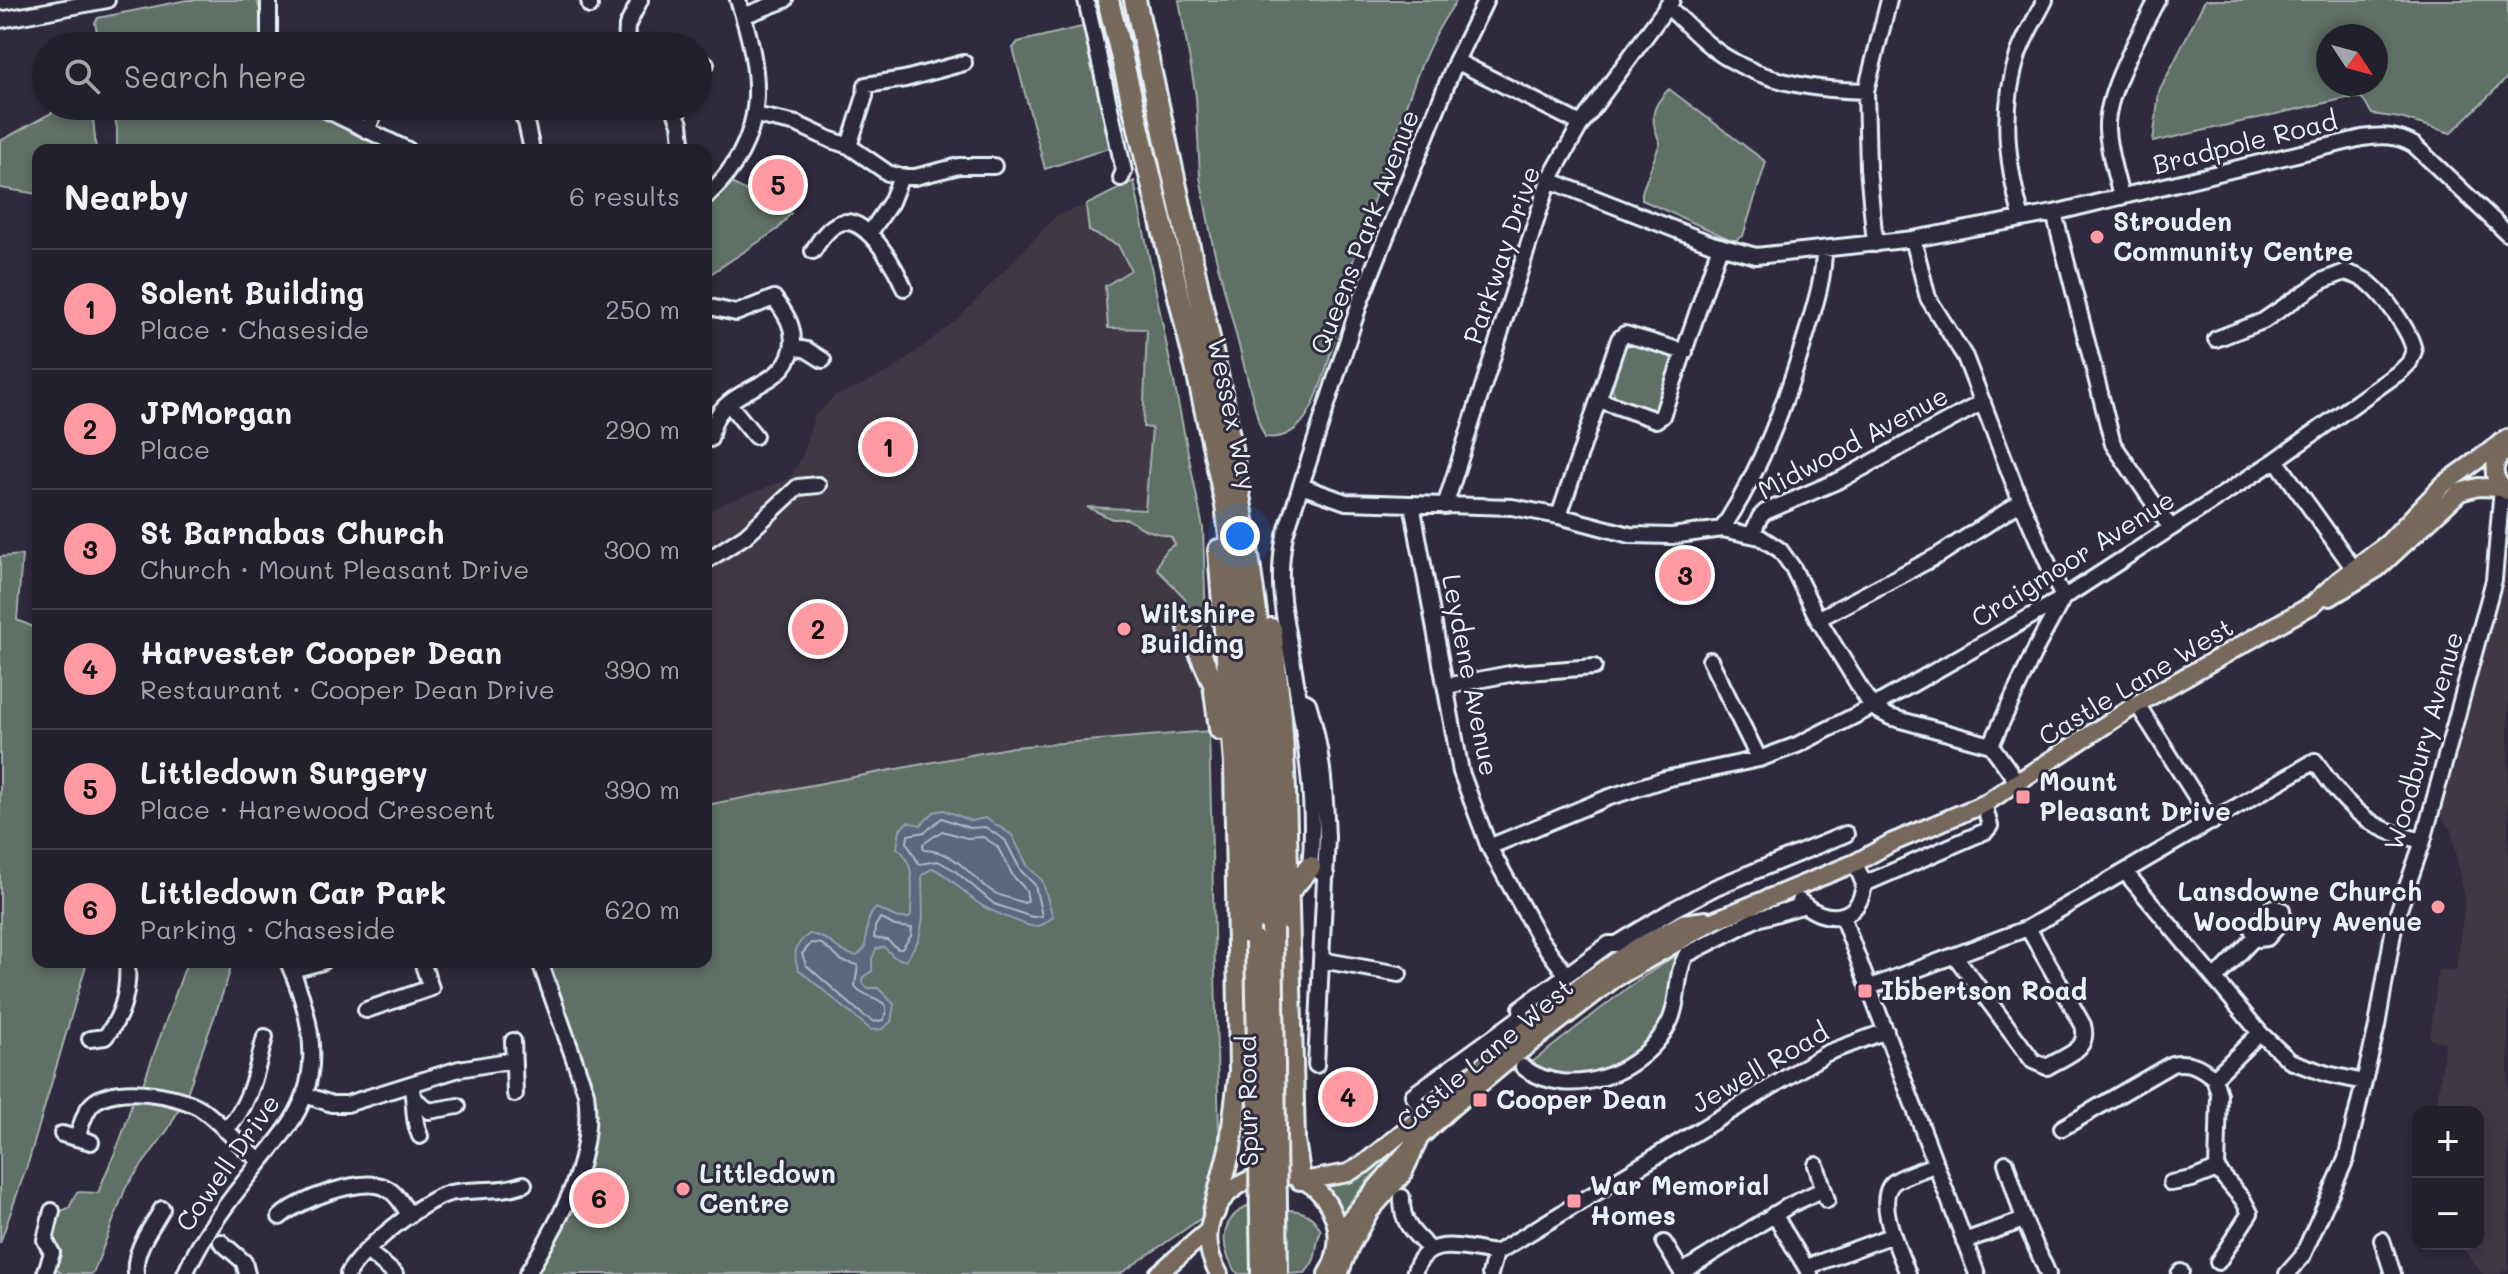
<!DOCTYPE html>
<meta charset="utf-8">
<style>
body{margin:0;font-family:Mali,sans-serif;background:#2b2836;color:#f1f3f6}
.controls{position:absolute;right:24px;bottom:24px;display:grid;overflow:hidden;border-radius:16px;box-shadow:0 4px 12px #0003}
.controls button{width:72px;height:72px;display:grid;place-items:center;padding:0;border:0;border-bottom:2px solid #403e4a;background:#23202e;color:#f1f3f6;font:40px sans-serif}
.compass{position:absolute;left:2316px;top:24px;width:72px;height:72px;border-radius:50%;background:#23202e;box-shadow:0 4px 12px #0003;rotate:126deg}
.you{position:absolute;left:1240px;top:536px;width:28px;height:28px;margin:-20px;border:6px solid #fff;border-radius:50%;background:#1a73e8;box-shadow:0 0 0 12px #1a73e833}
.badge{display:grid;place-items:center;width:52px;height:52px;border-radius:50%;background:#ff9aa2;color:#111;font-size:26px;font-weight:700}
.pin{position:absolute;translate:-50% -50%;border:4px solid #fff;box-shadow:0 2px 8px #0006}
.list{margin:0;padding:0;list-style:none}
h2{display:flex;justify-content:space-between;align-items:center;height:104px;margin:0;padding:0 32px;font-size:34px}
h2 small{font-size:26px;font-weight:400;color:#a3a3aa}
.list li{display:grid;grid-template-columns:52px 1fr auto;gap:24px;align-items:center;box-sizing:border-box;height:120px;padding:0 32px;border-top:2px solid #403e4a}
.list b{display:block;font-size:30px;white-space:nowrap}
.list p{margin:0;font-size:26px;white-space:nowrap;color:#a3a3aa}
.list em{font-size:26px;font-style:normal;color:#a3a3aa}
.icon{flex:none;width:44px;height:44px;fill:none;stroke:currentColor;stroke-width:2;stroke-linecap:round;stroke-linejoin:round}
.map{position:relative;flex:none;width:2508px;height:1274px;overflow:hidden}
.search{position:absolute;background:#23202e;box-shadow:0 4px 12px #0003;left:32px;top:32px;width:680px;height:88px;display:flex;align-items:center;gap:20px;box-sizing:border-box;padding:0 28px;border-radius:44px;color:#a3a3aa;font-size:30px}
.panel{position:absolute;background:#23202e;box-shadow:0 4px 12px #0003;left:32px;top:144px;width:680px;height:824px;border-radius:16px}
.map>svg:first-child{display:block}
.built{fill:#3f3844}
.green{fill:#5f6f66;stroke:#a4b0af;stroke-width:2;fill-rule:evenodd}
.water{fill:#5a677e;stroke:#939eaf;stroke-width:2}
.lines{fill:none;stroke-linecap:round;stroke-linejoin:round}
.shore{stroke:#afbac7;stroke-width:2}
.minor-casing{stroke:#e8f1f8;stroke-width:20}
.major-casing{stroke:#e8f1f8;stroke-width:22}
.highway-casing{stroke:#e8f1f8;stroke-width:26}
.minor{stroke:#2f2a3d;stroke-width:14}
.major{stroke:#76695c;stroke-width:16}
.highway{stroke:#76695c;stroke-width:20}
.highway-bridge-casing{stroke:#e8f1f8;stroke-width:26;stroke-linecap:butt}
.highway-bridge{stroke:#76695c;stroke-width:20}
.poi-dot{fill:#ff9aa2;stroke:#2f2a3d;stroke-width:3}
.labels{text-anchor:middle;stroke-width:6;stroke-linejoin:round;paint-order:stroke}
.street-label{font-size:26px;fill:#e8f1f8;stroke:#2f2a3d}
.poi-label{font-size:26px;font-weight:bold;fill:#e8f1f8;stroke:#2f2a3d;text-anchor:start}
</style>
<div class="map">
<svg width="2508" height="1274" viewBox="0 0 2508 1274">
<rect width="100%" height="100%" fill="#2f2a3d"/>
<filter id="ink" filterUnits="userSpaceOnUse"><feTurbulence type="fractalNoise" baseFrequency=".0125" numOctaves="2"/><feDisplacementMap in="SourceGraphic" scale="16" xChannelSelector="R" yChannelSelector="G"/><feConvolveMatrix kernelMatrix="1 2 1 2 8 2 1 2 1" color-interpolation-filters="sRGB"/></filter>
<g filter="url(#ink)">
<path class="built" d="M1134,181L1203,528L1209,731L1013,747L706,805V511L790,478L803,454L814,417L836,395L856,388L895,368L960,317L1057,215L1086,205Z
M2499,511H2508V1268L2500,1274H2483L2459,1244H2478V1112H2436L2445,1042L2430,1039L2438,969L2456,971L2465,900L2452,831L2432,807L2494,580Z"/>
<path class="green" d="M187,0H257L262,17L264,46H100L95,23L98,18Z
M1179,0H1457C1422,48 1406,106 1387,162C1375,198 1360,234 1350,272C1341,308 1325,396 1302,422C1292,434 1280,439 1265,437L1259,423L1213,246L1200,177L1196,96Z
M2205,0H2508V77L2451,133L2400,118L2372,114L2362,98H2347L2153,142L2159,92ZM2376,36V84H2328V36Z
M1086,26L1115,146L1045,169L1013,48L1018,42Z
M1669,89L1766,162L1743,236L1734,241L1642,200V192L1660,143C1650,119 1650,108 1669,89Z
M64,106H92L96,150H38V194L0,188V141Z
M113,106H309L388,150H117V129Z
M1134,181L1203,528L1206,624L1197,623L1189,613L1185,598L1157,569C1160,558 1164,550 1175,544L1171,537L1146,530L1127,519H1112L1087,507L1145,510L1152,428L1143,427L1147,329L1108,328L1105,286L1131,270L1118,245L1089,231L1086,205Z
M731,183L791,213L778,229L706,277V206Z
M1637,343L1669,356L1673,361L1661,405L1654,409C1645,409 1637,406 1628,403C1599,394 1616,368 1623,347Z
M22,555L17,620L38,629V962H87L29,1160L0,1243V557Z
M1209,731L1219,1132L1217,1183L1200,1219L1120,1274H527L566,1210L589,1156L592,1116L545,962H706V805L1013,747Z
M1680,952L1665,1018L1647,1044L1618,1065L1604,1072L1565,1078L1527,1066L1630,986Z
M187,962H232L227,981L186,1096L142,1087Z
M156,1098L180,1107L169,1128L126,1187L93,1274H62L52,1265L49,1240L58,1212L69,1208L77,1192L98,1193C110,1162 126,1132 132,1100Z
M1411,1133L1414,1137L1369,1179L1340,1215L1317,1182Z
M1249,1205L1251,1274H1238C1219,1249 1218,1220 1249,1205Z
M1287,1210C1304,1210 1314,1216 1321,1231C1312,1250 1322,1253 1305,1273L1288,1274Z"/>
<path class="water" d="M944,810L971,821L985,818L1012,835L1028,867L1042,880L1053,917C1046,923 1040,928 1030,926C1021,923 985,909 978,903C962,891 951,877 933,868L922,875L923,918L919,939L906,961L894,957L884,947L876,949L872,959V971L863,977V983L867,988H878L894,1004L891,1022L882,1029L871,1030L798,969C793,953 794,945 809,934C834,937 835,953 857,956L865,948C867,933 865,919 876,908L898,918H909L911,915C911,894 917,861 897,848L900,830L907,822L921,825L934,812Z"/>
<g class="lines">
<path class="shore" d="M942,818L969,828L985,827L1005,840L1021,871L1035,885L1042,916L1032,917L994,904L954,870L938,861L919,864L907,843L908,835L925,832Z
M942,831L967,838L983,837L997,846L1013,876L1026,890L1028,901L1024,903C1014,899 1002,897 993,892C966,875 960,852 924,850L923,844Z
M880,918L895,926L912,928L911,936L902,949H898L887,940L874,938L875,927Z
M811,943L822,944L842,961L858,965L855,986C864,998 876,995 886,1006V1014L883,1020L874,1022L863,1015L806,965L802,954Z"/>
<g class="minor-casing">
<path id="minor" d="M269,0V35L271,46
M589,0L590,6
M1086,0L1124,171L1121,178
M1667,6C1686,23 1706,46 1729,59C1771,84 1818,90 1866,91
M743,16L785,0
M0,20L107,0
M626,46L627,26L640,0
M1456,61L1581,124
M698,65L706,64
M318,106L408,150
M517,106L526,122L532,150
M673,106L680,124L683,150
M755,115L797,124L831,140L849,146L888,173L901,177H915L959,166H994
M367,131L377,106
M849,146L865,96L866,85L905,79L964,63
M1549,180L1712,244L1756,256L1913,239L2054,213L2362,138C2382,135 2397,135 2414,145L2508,234
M706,197C769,138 764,76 738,0
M2121,197C2116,175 2108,152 2107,129C2105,94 2141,32 2157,0
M2054,213L2113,444L2170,527
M2022,219C2007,164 2000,111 2018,55C2024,37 2036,18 2045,0
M869,234L891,202L901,177
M1913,239L1928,298L1965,357L2021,502L2063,598L2037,646L1991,745
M1875,244L1868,168L1866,91L1889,0
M813,251C819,241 828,227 840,223C866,214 897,269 904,288
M706,306L736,313L774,298C786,314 796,328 792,349C784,386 736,386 718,415C713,422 712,430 710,439
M793,347L807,350L823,360
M1599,400L1656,420L1662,416L1720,246
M729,404L755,436
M2276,460L2354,569
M1301,486L1346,502L1512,507L1559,516L1630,535L1672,536L1722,529L1760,537L1780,550L1793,568L1818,619L1872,707L1890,717L1991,745L2018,783
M1412,504L1461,772L1489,847L1539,938L1566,974
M1445,506L1549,180L1581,124L1672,0
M1559,516L1619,339L1625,334L1685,352
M1722,529C1762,469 1786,401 1807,332C1815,305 1824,278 1824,249
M1752,534L1760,517L1765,512L1842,479L1983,402
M706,561L745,536L798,487L818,485
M1818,619L1939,555L2021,502
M1710,660L1759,759
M1446,686L1515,673L1594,667
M1298,698L1308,703C1322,746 1325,793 1327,837L1316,1065
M2137,704L2212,822
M1489,847L1607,798L1665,779L1759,759L1797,745L1872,707L2063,598L2276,460L2401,371L2409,363L2414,351C2411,332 2384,295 2369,283C2362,277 2354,275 2345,272L2322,281L2263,321L2216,339
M2126,873L2260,1033L2290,1061L2327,1074L2364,1082
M1326,875L1310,867C1317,803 1304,733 1294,670C1285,619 1275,587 1285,535L1360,302L1456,61L1486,0
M1864,884L1986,831L1990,826L1984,804
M1800,901C1824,924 1860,923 1864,884L1855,863
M2273,907L2282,910L2283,920L2267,938L2258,939L2254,935L2252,928Z
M1842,916L1977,1274
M1686,955L1754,920L1805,905
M1955,956L2033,1061L2047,1067C2066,1055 2090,1051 2083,1025L2028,928
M1321,960L1399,974
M292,970L322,962
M2215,979L2255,937
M1870,987L2028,928L2315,761C2333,788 2355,817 2386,830C2398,835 2411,838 2423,841
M366,1010L431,988L422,962
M90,1039L105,1037C123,1016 129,989 127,962
M513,1041L515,1094
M1523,1067C1571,1103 1646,1072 1670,1021C1680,999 1675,975 1686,955
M2214,1078L2219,1094L2217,1169L2243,1200L2250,1213L2218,1262
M411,1085C416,1103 412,1119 420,1136
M305,1095L332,1104H347L459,1069L513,1060
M415,1099L429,1111L458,1106
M1423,1114L1413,1095L1522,1016L1521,1008L1609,944H1617L1674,909L1716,887L1846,834
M2062,1128L2172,1064C2189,1060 2201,1067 2214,1078L2260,1033
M225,1130C251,1106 256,1070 265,1037
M62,1134L91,1142
M77,1138C81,1127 84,1112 92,1104C114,1083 177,1094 200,1108C222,1123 239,1146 261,1161
M2006,1163L2024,1220L2048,1274
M1816,1165L1827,1200
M2171,1183L2192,1179L2217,1169
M1402,1197C1401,1221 1412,1233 1429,1248
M1774,1214L1810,1274
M280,1217C298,1200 360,1177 384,1187C396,1192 403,1205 409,1215
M2382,1240L2393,1274
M1964,1241L2024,1220
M221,1242L244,1262L247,1274
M1664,1243L1683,1274
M367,1251L395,1274
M1807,1267L1893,1235
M1682,1272L1790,1205L1822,1190
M45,1274L52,1253L45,1240L52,1211
M136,1274C133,1250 151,1229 162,1209
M185,1274C202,1235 230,1199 257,1166C275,1144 296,1121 305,1094C320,1051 306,1002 288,962
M348,1274C360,1250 424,1199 450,1193C475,1188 499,1193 524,1184
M527,1274C561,1219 595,1159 586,1093L540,962
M1414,1274C1425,1233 1463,1249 1496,1253
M1490,1274L1496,1253L1827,1053L1886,1031
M1908,1274C1900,1253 1873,1199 1894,1182C1905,1174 1924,1170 1936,1164
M2179,1274L2181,1272
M2287,1274L2302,1257L2346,1159L2377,1026L2395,921L2423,841L2494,580L2502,488"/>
</g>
<g class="major-casing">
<path id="major" d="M2507,491C2490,479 2491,461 2508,449
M2330,597L2378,568L2460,492L2478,487L2502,488
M1303,1181L1348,1173L1364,1164L1581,985L1634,949L1683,923L1706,920
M1338,1233L1416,1141L1451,1108L1510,1059L1614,979L1715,920L1855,863L1891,843L1984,804L2137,704L2312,605L2338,581L2388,543L2443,485L2508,438
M1158,1274L1209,1230
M1219,1274C1171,1193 1299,1129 1333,1215C1341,1234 1338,1257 1327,1274"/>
</g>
<g class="highway-casing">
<path id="highway" d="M1108,0L1197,371L1226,505L1243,637L1250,715L1256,942
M1135,0L1223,402L1242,513L1256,613L1265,723L1272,928
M1189,628L1214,684L1220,729
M1271,629L1281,717L1285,790L1294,1140L1300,1179
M1288,892L1310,867
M1214,1212L1230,1149L1240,1072L1235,765L1219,550
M1337,1274L1348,1246L1368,1210L1401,1173L1416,1141"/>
</g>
<use href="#minor" class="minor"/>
<use href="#major" class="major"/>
<use href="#highway" class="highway"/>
<g class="highway-bridge-casing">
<path id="highway-bridge" d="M1272,928L1277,1274
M1256,942L1262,1274"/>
</g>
<use href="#highway-bridge" class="highway-bridge"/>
</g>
</g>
<g class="poi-dot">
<circle cx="2097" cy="237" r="8"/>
<circle cx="1124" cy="629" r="8"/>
<rect x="2015" y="789" width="16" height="16" rx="4"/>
<circle cx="2438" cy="907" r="8"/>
<rect x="1857" y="983" width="16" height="16" rx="4"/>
<rect x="1472" y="1092" width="16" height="16" rx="4"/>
<circle cx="683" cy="1189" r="8"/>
<rect x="1566" y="1193" width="16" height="16" rx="4"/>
</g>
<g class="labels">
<g class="street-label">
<text transform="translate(2245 143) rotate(-14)" y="9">Bradpole Road</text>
<text transform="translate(1365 232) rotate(-69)" y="9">Queens Park Avenue</text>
<text transform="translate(1502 255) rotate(-71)" y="9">Parkway Drive</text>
<text transform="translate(1232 414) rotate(78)" y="9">Wessex Way</text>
<text transform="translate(1853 443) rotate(-28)" y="9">Midwood Avenue</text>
<text transform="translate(2073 559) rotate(-32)" y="9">Craigmoor Avenue</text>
<text transform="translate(1470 675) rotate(79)" y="9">Leydene Avenue</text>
<text transform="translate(2136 682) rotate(-31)" y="9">Castle Lane West</text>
<text transform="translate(2424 741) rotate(-74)" y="9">Woodbury Avenue</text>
<text transform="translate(1485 1055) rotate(-40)" y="9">Castle Lane West</text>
<text transform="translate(1760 1068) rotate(-30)" y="9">Jewell Road</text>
<text transform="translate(1248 1101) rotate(-91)" y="9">Spur Road</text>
<text transform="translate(228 1163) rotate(-55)" y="9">Cowell Drive</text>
</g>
<g class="poi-label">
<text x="2113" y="231">Strouden<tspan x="2113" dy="30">Community Centre</tspan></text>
<text x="1140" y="623">Wiltshire<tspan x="1140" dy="30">Building</tspan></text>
<text x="2039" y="791">Mount<tspan x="2039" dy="30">Pleasant Drive</tspan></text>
<text x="2422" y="901" text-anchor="end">Lansdowne Church<tspan x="2422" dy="30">Woodbury Avenue</tspan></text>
<text x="1881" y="1000">Ibbertson Road</text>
<text x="1496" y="1109">Cooper Dean</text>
<text x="699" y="1183">Littledown<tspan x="699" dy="30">Centre</tspan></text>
<text x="1590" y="1195">War Memorial<tspan x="1590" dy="30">Homes</tspan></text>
</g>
</g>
</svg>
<div class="controls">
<button>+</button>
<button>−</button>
</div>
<svg class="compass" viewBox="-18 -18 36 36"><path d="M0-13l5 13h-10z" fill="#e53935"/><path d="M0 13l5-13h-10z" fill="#a3a3aa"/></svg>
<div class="you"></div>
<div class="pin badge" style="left:888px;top:447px">1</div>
<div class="pin badge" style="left:818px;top:629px">2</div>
<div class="pin badge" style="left:1685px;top:575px">3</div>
<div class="pin badge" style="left:1348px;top:1097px">4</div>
<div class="pin badge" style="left:778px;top:185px">5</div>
<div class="pin badge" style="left:599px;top:1198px">6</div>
<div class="search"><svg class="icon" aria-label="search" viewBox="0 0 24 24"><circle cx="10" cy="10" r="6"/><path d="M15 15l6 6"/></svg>Search here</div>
<section class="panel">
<h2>Nearby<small>6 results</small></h2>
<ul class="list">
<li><span class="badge">1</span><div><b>Solent Building</b><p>Place · Chaseside</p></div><em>250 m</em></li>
<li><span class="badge">2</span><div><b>JPMorgan</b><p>Place</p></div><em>290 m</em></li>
<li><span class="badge">3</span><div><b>St Barnabas Church</b><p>Church · Mount Pleasant Drive</p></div><em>300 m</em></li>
<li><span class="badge">4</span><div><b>Harvester Cooper Dean</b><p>Restaurant · Cooper Dean Drive</p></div><em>390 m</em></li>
<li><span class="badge">5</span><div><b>Littledown Surgery</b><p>Place · Harewood Crescent</p></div><em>390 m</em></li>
<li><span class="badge">6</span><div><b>Littledown Car Park</b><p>Parking · Chaseside</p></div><em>620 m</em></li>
</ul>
</section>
</div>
